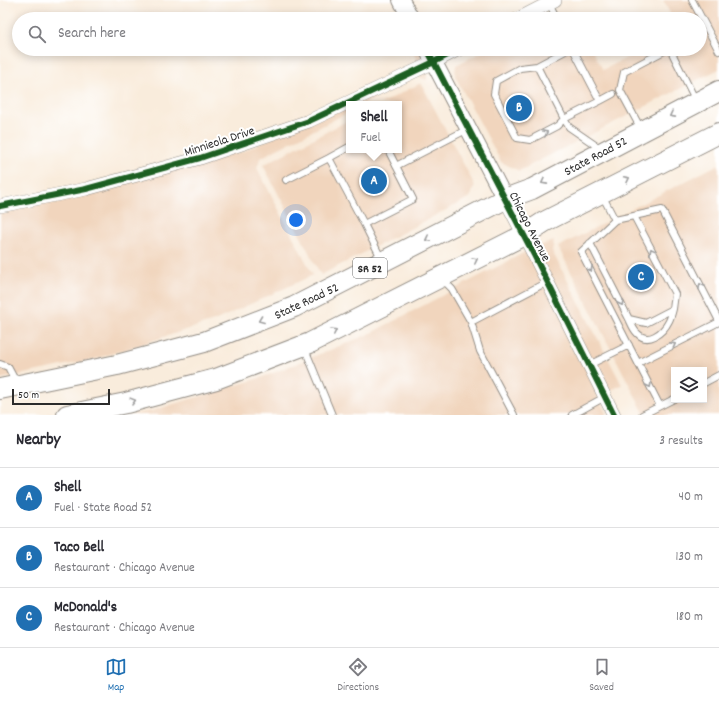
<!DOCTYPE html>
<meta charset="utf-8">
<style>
body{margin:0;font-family:Dekko,sans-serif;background:#f2f2f3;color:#2b2b33}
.controls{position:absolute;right:12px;bottom:12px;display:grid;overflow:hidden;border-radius:0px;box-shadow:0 2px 10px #0003}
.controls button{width:36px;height:36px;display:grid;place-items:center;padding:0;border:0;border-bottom:1px solid #e1e1e2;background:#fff;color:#2b2b33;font:20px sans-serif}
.scale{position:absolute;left:12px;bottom:10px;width:98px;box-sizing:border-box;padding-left:4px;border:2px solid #2b2b2b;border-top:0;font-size:11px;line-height:14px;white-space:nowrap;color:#2b2b2b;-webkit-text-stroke:3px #fff;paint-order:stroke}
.you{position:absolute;left:296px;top:220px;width:14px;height:14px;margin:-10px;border:3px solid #fff;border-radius:50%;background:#1a73e8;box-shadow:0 0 0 6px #1a73e833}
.badge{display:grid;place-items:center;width:26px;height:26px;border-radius:50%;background:#1f6fb2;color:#fff;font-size:13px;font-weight:700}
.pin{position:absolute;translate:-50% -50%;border:2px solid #fff;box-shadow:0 1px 4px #0006}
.popup{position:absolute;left:346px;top:101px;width:56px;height:52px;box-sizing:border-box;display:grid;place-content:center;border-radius:0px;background:#fff;filter:drop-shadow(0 1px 3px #0005);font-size:13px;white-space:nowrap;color:#7c7c81}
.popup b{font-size:15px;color:#2b2b33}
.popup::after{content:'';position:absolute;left:50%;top:100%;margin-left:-8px;border:8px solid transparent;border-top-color:#fff}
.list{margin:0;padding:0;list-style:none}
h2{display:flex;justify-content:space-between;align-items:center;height:52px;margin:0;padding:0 16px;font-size:17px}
h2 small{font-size:13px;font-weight:400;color:#7c7c81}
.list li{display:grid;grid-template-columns:26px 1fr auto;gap:12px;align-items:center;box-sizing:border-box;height:60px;padding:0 16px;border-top:1px solid #e1e1e2}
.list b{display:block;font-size:15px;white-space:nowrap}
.list p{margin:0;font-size:13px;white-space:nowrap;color:#7c7c81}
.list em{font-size:13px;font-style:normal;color:#7c7c81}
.icon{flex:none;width:22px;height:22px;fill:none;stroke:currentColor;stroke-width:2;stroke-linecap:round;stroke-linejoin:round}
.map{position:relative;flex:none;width:719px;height:415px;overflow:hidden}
.search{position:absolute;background:#fff;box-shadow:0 2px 10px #0003;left:12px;right:12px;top:12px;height:44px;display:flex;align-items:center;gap:10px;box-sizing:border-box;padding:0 14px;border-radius:22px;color:#7c7c81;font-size:15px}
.sheet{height:232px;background:#fff}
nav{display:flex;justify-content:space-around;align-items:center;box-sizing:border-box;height:56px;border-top:1px solid #e1e1e2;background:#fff;font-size:11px;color:#7c7c81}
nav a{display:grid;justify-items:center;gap:2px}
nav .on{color:#1f6fb2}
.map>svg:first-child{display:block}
.built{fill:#f1d5bd;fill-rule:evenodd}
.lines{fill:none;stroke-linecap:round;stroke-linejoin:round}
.service-casing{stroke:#928c84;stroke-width:8}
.minor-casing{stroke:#928c84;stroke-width:14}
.tertiary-casing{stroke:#928c84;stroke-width:18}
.primary-casing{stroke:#928c84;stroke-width:22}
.service{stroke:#fff;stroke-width:6}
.minor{stroke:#fff;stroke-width:13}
.tertiary{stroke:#fff;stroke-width:16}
.primary{stroke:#fff;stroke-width:20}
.cycleway-casing{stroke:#fff;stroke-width:8}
.cycleway{stroke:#1b5e20;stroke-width:6}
.oneway{stroke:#a0a0a0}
.labels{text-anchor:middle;stroke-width:4;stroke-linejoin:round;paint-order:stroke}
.shield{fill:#fff;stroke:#6b6b6b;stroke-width:1}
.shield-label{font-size:12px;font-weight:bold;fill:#2b2b2b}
.street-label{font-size:13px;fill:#2b2b2b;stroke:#fff}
</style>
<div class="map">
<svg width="719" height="415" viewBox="0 0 719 415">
<rect width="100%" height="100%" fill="#fff"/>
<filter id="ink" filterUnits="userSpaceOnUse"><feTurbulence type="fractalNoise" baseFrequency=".025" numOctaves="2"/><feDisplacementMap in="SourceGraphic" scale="8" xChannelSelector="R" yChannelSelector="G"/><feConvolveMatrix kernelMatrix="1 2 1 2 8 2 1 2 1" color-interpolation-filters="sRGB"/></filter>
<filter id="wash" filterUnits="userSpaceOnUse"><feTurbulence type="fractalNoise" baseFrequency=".012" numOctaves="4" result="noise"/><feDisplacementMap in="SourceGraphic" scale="16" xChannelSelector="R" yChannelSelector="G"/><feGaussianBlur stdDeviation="0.9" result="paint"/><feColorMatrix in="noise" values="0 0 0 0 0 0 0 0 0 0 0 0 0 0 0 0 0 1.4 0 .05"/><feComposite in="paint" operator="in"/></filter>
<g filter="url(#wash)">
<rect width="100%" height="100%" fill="#f9ecdc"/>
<path class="built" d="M663,0H719V69L519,171L501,162L455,76L456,65L488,49H592L603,70L644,49H700V19H673Z
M412,49H419L427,65V80L417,76L363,104H349V112L260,158L257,168L313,275L214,321L95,359L0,379V205L242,152L420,67Z
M421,83L475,186L469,198L321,275L263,165L349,120V150H399V104H380Z
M719,164V415H645L558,247ZM674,370H704V400H674Z
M554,241L552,251L622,385L597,396L607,415H133L151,411L263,377L367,335L529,250Z"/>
</g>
<g filter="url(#ink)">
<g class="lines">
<g class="service-casing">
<path id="service" d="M692,0L719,51
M549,3L557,19
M569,49L537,66L564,119L600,101L573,49
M670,49L696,101
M537,66L520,68L496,81L494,94L517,138L530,140L557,126L564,119L569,127L601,149
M600,101L613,94
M641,129L620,90L624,72L668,49
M349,147L329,158L364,224L413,199L388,150
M396,166L468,129
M286,180L329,158
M602,195L615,220
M364,224L381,258
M590,243L629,319L646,323L673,309L675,294L634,216
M443,280L452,289L471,322
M629,319C631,323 633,329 637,333C648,345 663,333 669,321C671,317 672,313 673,309
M305,349L332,415
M638,363L719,322
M0,364L8,367L16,382
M589,365L629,345
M704,383L719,375
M660,406L581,252L615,220L662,210L719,321
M514,415L480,351L471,322L547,282
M572,415L605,397
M642,415L674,399"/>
</g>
<g class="minor-casing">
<path id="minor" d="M518,19L555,0
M505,199L530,247L614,415
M0,206L86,189L200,158L309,121L434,62L459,49"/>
</g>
<g class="tertiary-casing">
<path id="tertiary" d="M401,0L411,19
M427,49L505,199"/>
</g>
<g class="primary-casing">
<path id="primary" d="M0,389L117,365L204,342L294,307L505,199L532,189L719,91
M67,415L126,403L216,379L310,343L524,235L544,222L719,133"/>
</g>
<use href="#service" class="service"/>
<use href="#minor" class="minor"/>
<use href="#tertiary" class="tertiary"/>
<use href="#primary" class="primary"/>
<g class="cycleway-casing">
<path id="cycleway" d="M427,49L530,247L614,415
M0,206L86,189L200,158L309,121L434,62L459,49"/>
</g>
<use href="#cycleway" class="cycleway"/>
</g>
<defs><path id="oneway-chevron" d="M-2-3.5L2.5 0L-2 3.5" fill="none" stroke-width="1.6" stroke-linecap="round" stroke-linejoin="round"/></defs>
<g class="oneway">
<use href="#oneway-chevron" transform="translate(672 115) rotate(152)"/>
<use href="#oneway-chevron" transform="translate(545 133) rotate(-27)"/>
<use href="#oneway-chevron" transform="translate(627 179) rotate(-27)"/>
<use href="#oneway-chevron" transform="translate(544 182) rotate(152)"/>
<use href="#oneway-chevron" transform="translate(428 239) rotate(153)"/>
<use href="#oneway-chevron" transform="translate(652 251) rotate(-118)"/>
<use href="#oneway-chevron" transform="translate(475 260) rotate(-27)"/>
<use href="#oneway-chevron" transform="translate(590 269) rotate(63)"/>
<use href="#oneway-chevron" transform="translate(701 286) rotate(-117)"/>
<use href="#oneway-chevron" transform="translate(621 303) rotate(63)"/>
<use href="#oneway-chevron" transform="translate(261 320) rotate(159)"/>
<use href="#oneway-chevron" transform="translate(334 331) rotate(-27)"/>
<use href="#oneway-chevron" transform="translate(673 345) rotate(-27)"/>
<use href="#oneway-chevron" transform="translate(649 385) rotate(63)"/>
<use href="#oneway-chevron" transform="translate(133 401) rotate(-15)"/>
</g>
</g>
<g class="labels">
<rect class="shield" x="353" y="258" width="34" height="20" rx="3"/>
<g class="shield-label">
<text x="370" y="272">SR 52</text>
</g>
<g class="street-label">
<text transform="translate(219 140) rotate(-18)" y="5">Minnieola Drive</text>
<text transform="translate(595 155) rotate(-28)" y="5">State Road 52</text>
<text transform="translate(531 226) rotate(63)" y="5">Chicago Avenue</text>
<text transform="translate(306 300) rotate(-25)" y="5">State Road 52</text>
</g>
</g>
</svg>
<div class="controls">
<button><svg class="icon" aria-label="layers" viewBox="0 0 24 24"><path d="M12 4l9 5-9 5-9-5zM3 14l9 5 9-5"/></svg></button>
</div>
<div class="scale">50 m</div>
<div class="you"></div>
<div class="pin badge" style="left:374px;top:181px">A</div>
<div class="popup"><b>Shell</b>Fuel</div>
<div class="pin badge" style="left:519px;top:108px">B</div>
<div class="pin badge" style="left:641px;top:277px">C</div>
<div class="search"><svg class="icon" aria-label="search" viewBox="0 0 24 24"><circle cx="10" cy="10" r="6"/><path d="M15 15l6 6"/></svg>Search here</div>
</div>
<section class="sheet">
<h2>Nearby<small>3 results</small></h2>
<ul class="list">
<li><span class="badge">A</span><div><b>Shell</b><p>Fuel · State Road 52</p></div><em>40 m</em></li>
<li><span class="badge">B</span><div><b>Taco Bell</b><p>Restaurant · Chicago Avenue</p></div><em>130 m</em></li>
<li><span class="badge">C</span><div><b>McDonald's</b><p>Restaurant · Chicago Avenue</p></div><em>180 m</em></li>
</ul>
</section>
<nav>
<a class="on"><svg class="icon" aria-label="map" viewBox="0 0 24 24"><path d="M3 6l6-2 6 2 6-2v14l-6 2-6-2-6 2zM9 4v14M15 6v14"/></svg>Map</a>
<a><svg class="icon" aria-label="directions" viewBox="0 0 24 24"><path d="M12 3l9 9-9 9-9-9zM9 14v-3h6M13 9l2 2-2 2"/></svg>Directions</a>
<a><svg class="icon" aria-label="saved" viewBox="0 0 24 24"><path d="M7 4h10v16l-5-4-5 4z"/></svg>Saved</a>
</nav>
